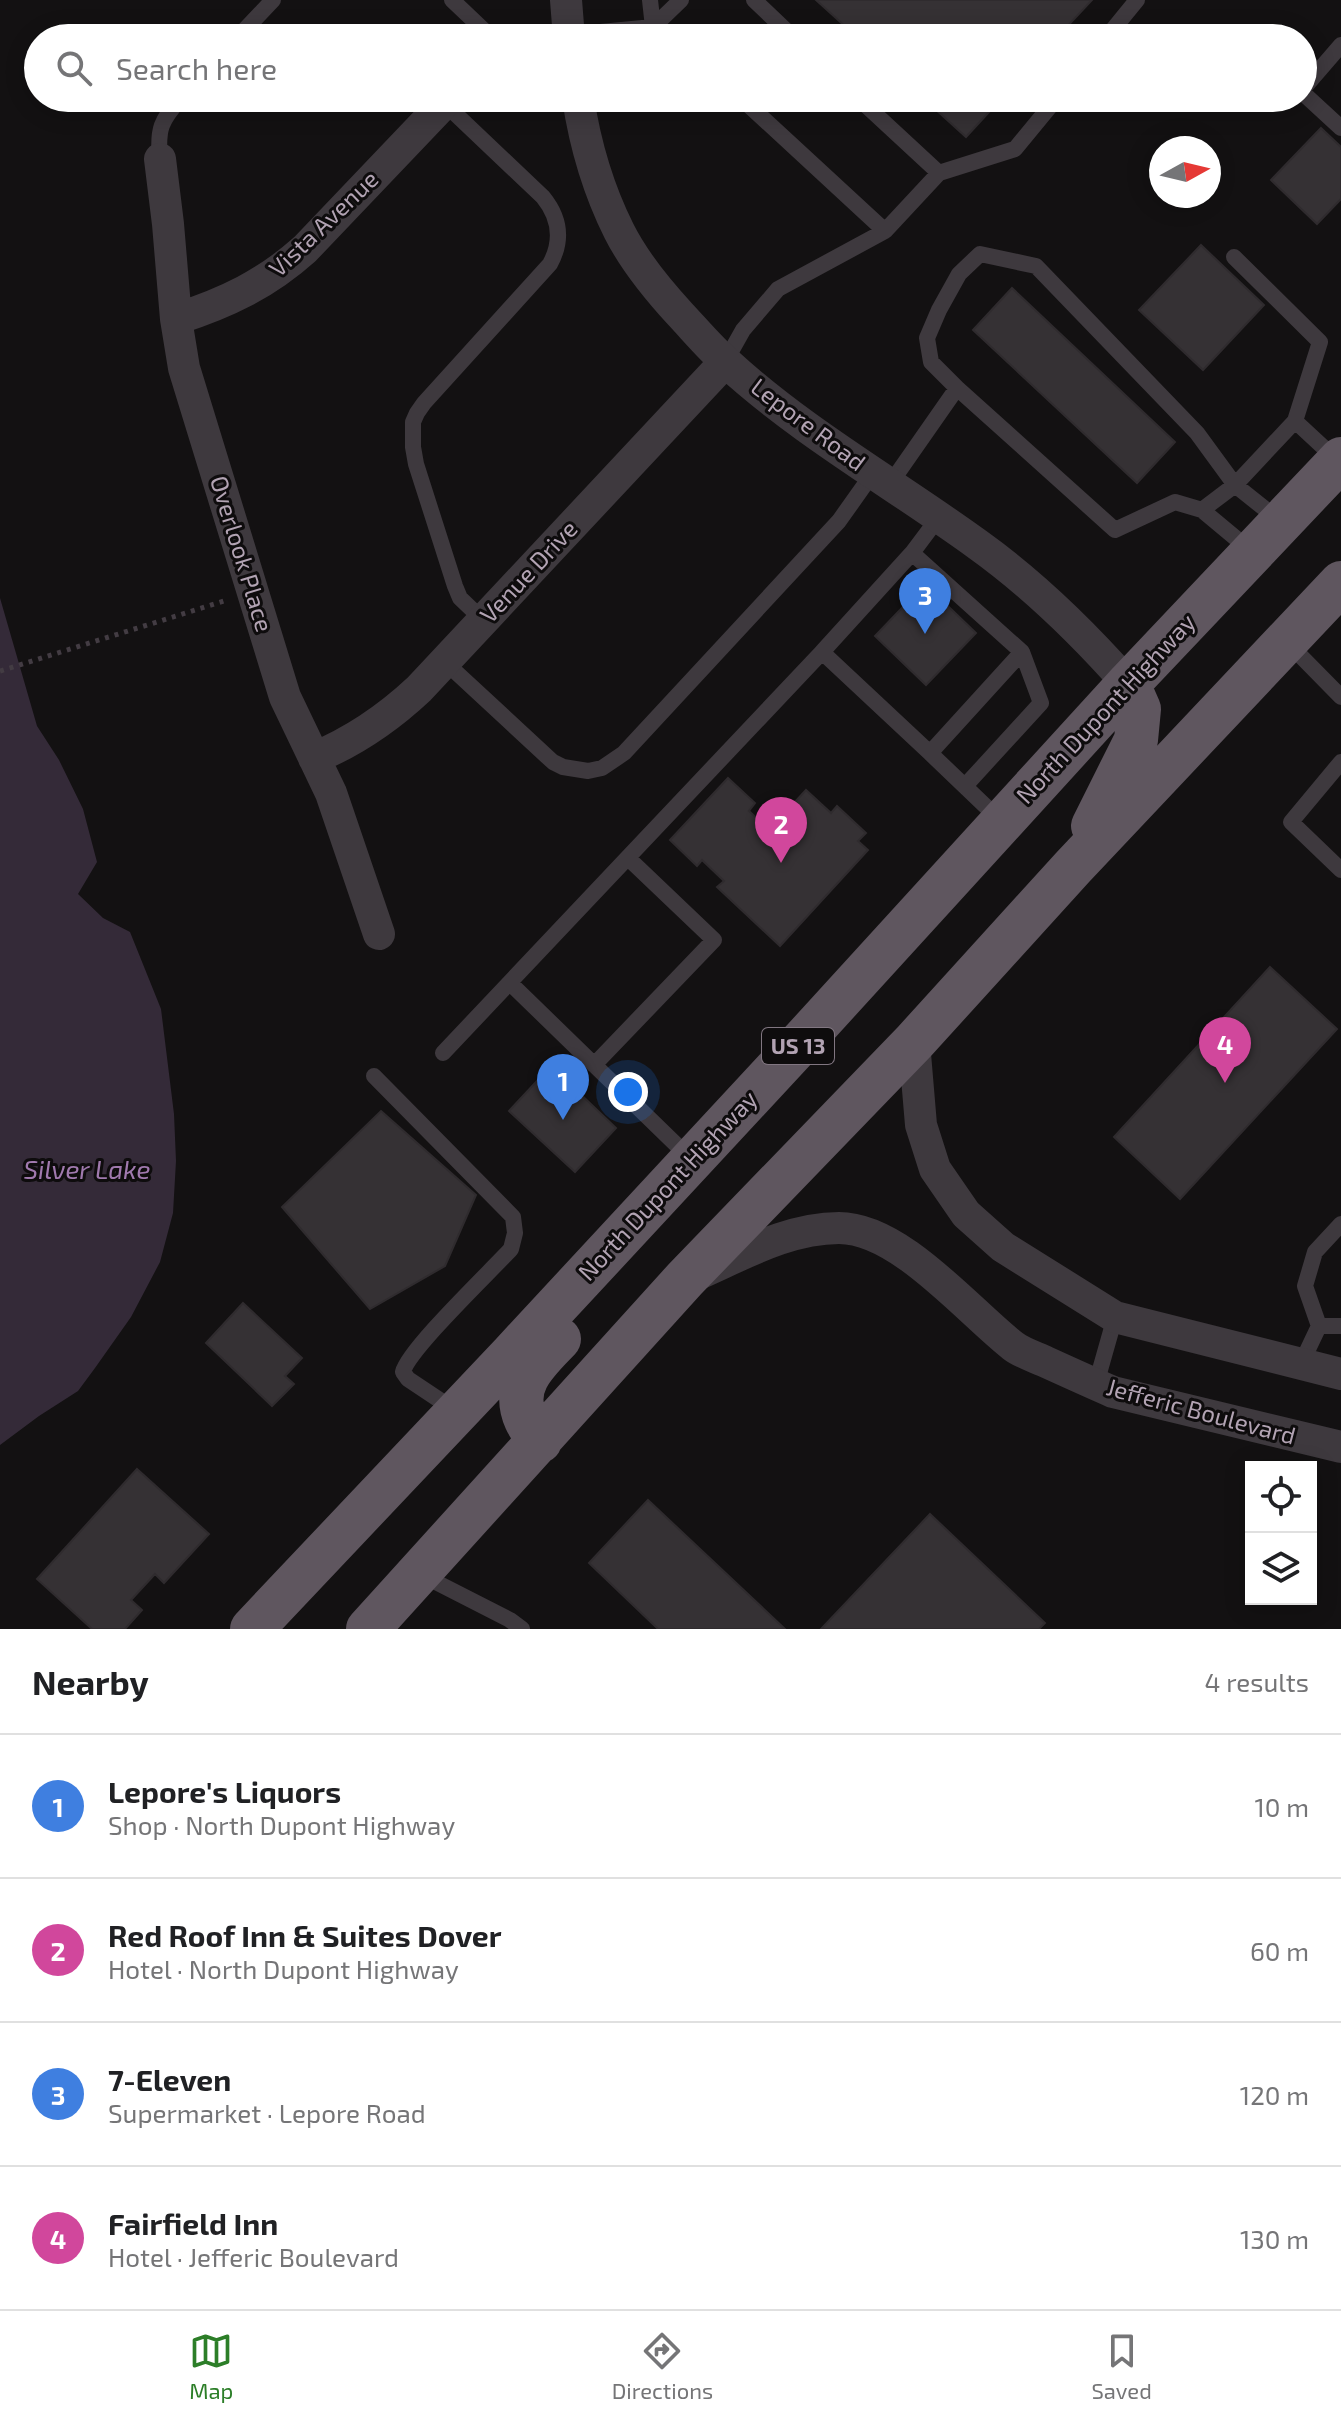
<!DOCTYPE html>
<meta charset="utf-8">
<style>
body{margin:0;font-family:"Exo 2",sans-serif;background:#f2f2f2;color:#202124}
.controls{position:absolute;right:24px;bottom:24px;display:grid;overflow:hidden;border-radius:0px;box-shadow:0 4px 20px #0003}
.controls button{width:72px;height:72px;display:grid;place-items:center;padding:0;border:0;border-bottom:2px solid #e0e0e0;background:#fff;color:#202124;font:40px sans-serif}
.compass{position:absolute;left:1149px;top:136px;width:72px;height:72px;border-radius:50%;background:#fff;box-shadow:0 4px 20px #0003;rotate:82deg}
.you{position:absolute;left:628px;top:1092px;width:28px;height:28px;margin:-20px;border:6px solid #fff;border-radius:50%;background:#1a73e8;box-shadow:0 0 0 12px #1a73e833}
.badge{display:grid;place-items:center;width:52px;height:52px;border-radius:50%;background:#2c7e28;color:#fff;font-size:26px;font-weight:700}
.pin{position:absolute;translate:-50% -66px;filter:drop-shadow(0 2px 4px #0008)}
.pin::after{content:'';position:absolute;top:42px;width:28px;height:24px;background:inherit;clip-path:polygon(0 0,100% 0,50% 100%)}
.list{margin:0;padding:0;list-style:none}
h2{display:flex;justify-content:space-between;align-items:center;height:104px;margin:0;padding:0 32px;font-size:34px}
h2 small{font-size:26px;font-weight:400;color:#757577}
.list li{display:grid;grid-template-columns:52px 1fr auto;gap:24px;align-items:center;box-sizing:border-box;height:144px;padding:0 32px;border-top:2px solid #e0e0e0}
.list b{display:block;font-size:30px;white-space:nowrap}
.list p{margin:0;font-size:26px;white-space:nowrap;color:#757577}
.list em{font-size:26px;font-style:normal;color:#757577}
.icon{flex:none;width:44px;height:44px;fill:none;stroke:currentColor;stroke-width:2;stroke-linecap:round;stroke-linejoin:round}
.map{position:relative;flex:none;width:1341px;height:1629px;overflow:hidden}
.search{position:absolute;background:#fff;box-shadow:0 4px 20px #0003;left:24px;right:24px;top:24px;height:88px;display:flex;align-items:center;gap:20px;box-sizing:border-box;padding:0 28px;border-radius:44px;color:#757577;font-size:30px}
.sheet{height:680px;background:#fff}
nav{display:flex;justify-content:space-around;align-items:center;box-sizing:border-box;height:112px;border-top:2px solid #e0e0e0;background:#fff;font-size:22px;color:#757577}
nav a{display:grid;justify-items:center;gap:4px}
nav .on{color:#2c7e28}
.map>svg:first-child{display:block}
.water{fill:#342a38}
.building{fill:#353134;stroke:#2f2b2e;stroke-width:2}
.lines{fill:none;stroke-linecap:round;stroke-linejoin:round}
.path{stroke:#433c43;stroke-width:5;stroke-dasharray:4 6;stroke-linecap:butt}
.service{stroke:#3e393e;stroke-width:16}
.minor{stroke:#3e393e;stroke-width:32}
.trunk{stroke:#5f565f;stroke-width:44}
.labels{text-anchor:middle;stroke-width:6;stroke-linejoin:round;paint-order:stroke}
.shield{fill:#0e0c0d;stroke:#817681;stroke-width:2}
.shield-label{font-size:22px;font-weight:bold;fill:#b2a3b3}
.street-label{font-size:24px;fill:#b2a3b3;stroke:#0e0c0d}
.water-label{font-size:26px;font-style:italic;fill:#a079ae;stroke:#0e0c0d}
</style>
<div class="map">
<svg width="1341" height="1629" viewBox="0 0 1341 1629">
<rect width="100%" height="100%" fill="#131112"/>
<path class="water" d="M0,598L37,726L59,760L83,809L97,862L78,894L103,918L130,932L161,1009L174,1114L176,1161L173,1213L160,1262L131,1317L95,1368L78,1391L39,1416L0,1445Z"/>
<path class="building" d="M816,0H1092L1061,33L1065,38H858Z
M923,98H1002L966,137Z
M1321,128L1341,147V199L1317,224L1271,180Z
M1201,245L1264,305L1203,370L1139,310Z
M1012,288L1175,442L1137,483L973,330Z
M925,584L976,633L926,685L875,636Z
M728,778L755,803L749,811L769,830L806,790L831,813L837,806L866,833L858,841L868,850L780,946L717,887L724,881L702,860L697,866L670,840Z
M1270,967L1337,1029L1180,1199L1114,1137Z
M551,1066L616,1128L575,1172L509,1111Z
M381,1111L476,1195L445,1266L370,1309L282,1207Z
M243,1303L302,1358L285,1376L294,1384L272,1406L206,1343Z
M137,1469L209,1534L164,1583L155,1574L131,1600L142,1610L125,1629H92L37,1579Z
M648,1500L785,1629H658L589,1563Z
M930,1514L1045,1623L1039,1629H821Z"/>
<g class="lines">
<path class="path" d="M0,671L224,601"/>
<path class="service" d="M452,0L492,38
M650,0L653,27
M754,0L794,38
M653,27L670,38
M569,35L653,27L681,0
M237,38L273,0
M1106,38L1137,0
M1303,89L1341,45
M1303,93L1341,128
M858,98L939,173
M444,103L543,197C560,218 563,240 550,264L424,403L417,413L413,422V447L416,464L455,586L460,598L484,621
M160,159C157,129 161,120 181,98
M885,231L939,173L1015,149L1057,98
M1234,257L1320,342L1295,421
M725,362L743,330L778,289L885,231L741,98
M957,388L1115,530L1175,502L1202,510L1235,485L1295,421L1338,461
M890,484L957,388L931,362L927,338L939,310L959,274L980,254L1036,266L1197,433L1235,485L1280,521
M1202,510L1250,550
M912,553L939,517
M1286,641L1341,697
M445,662L553,762L563,767L588,771L602,768L624,753L839,521L873,473
M930,753L822,652L912,553L1022,652L930,753L1001,821
M1341,762L1291,822L1341,870
M965,786L1041,703L1022,652
M510,983L692,1160
M443,1053L822,652
M594,1065L714,940L628,858
M374,1076L513,1217L515,1233L511,1249C491,1271 408,1350 403,1372L408,1379L456,1411
M1319,1326H1341
M1301,1364L1319,1326L1305,1286L1315,1252L1341,1224
M1096,1384L1115,1317
M420,1574L510,1620L522,1629"/>
<path class="minor" d="M566,0L569,38
M578,98C585,144 598,189 619,231C634,261 657,289 680,314C695,330 709,347 726,362C802,432 893,483 977,544C1033,584 1082,632 1128,684
M160,159L168,224L176,319L184,368L285,697L331,793L379,934
M176,319C226,303 266,284 305,249L449,98
M314,758C355,741 387,719 419,689L725,362
M914,1042L921,1125L935,1169L966,1214L1003,1247L1115,1317L1341,1374
M696,1275C742,1255 788,1228 839,1228C900,1228 968,1311 1013,1346C1022,1353 1035,1357 1046,1362C1068,1372 1090,1382 1113,1392L1341,1447"/>
<path class="trunk" d="M1093,826L1136,740L1139,709L1128,684
M540,1441C535,1434 529,1427 526,1420C510,1385 538,1361 559,1339
M252,1629L512,1354L795,1049L1128,684L1341,459
M368,1629L685,1279L914,1042L1073,867L1341,583"/>
</g>
<g class="labels">
<rect class="shield" x="762" y="1028" width="72" height="36" rx="6"/>
<g class="shield-label">
<text x="798" y="1054">US 13</text>
</g>
<g class="street-label">
<text transform="translate(324 224) rotate(-44)" y="8">Vista Avenue</text>
<text transform="translate(808 425) rotate(37)" y="8">Lepore Road</text>
<text transform="translate(241 554) rotate(73)" y="8">Overlook Place</text>
<text transform="translate(529 572) rotate(-47)" y="8">Venue Drive</text>
<text transform="translate(1106 709) rotate(-47)" y="8">North Dupont Highway</text>
<text transform="translate(668 1186) rotate(-47)" y="8">North Dupont Highway</text>
<text transform="translate(1201 1412) rotate(15)" y="8">Jefferic Boulevard</text>
</g>
<g class="water-label">
<text x="87" y="1179">Silver Lake</text>
</g>
</g>
</svg>
<div class="controls">
<button><svg class="icon" aria-label="locate" viewBox="0 0 24 24"><circle cx="12" cy="12" r="6"/><path d="M12 2v4M12 18v4M2 12h4M18 12h4"/></svg></button>
<button><svg class="icon" aria-label="layers" viewBox="0 0 24 24"><path d="M12 4l9 5-9 5-9-5zM3 14l9 5 9-5"/></svg></button>
</div>
<svg class="compass" viewBox="-18 -18 36 36"><path d="M0-13l5 13h-10z" fill="#e53935"/><path d="M0 13l5-13h-10z" fill="#757577"/></svg>
<div class="you"></div>
<div class="pin badge" style="left:563px;top:1120px;background:#3f7fe0">1</div>
<div class="pin badge" style="left:781px;top:863px;background:#d1479c">2</div>
<div class="pin badge" style="left:925px;top:634px;background:#3f7fe0">3</div>
<div class="pin badge" style="left:1225px;top:1083px;background:#d1479c">4</div>
<div class="search"><svg class="icon" aria-label="search" viewBox="0 0 24 24"><circle cx="10" cy="10" r="6"/><path d="M15 15l6 6"/></svg>Search here</div>
</div>
<section class="sheet">
<h2>Nearby<small>4 results</small></h2>
<ul class="list">
<li><span class="badge" style="background:#3f7fe0">1</span><div><b>Lepore's Liquors</b><p>Shop · North Dupont Highway</p></div><em>10 m</em></li>
<li><span class="badge" style="background:#d1479c">2</span><div><b>Red Roof Inn &amp; Suites Dover</b><p>Hotel · North Dupont Highway</p></div><em>60 m</em></li>
<li><span class="badge" style="background:#3f7fe0">3</span><div><b>7-Eleven</b><p>Supermarket · Lepore Road</p></div><em>120 m</em></li>
<li><span class="badge" style="background:#d1479c">4</span><div><b>Fairfield Inn</b><p>Hotel · Jefferic Boulevard</p></div><em>130 m</em></li>
</ul>
</section>
<nav>
<a class="on"><svg class="icon" aria-label="map" viewBox="0 0 24 24"><path d="M3 6l6-2 6 2 6-2v14l-6 2-6-2-6 2zM9 4v14M15 6v14"/></svg>Map</a>
<a><svg class="icon" aria-label="directions" viewBox="0 0 24 24"><path d="M12 3l9 9-9 9-9-9zM9 14v-3h6M13 9l2 2-2 2"/></svg>Directions</a>
<a><svg class="icon" aria-label="saved" viewBox="0 0 24 24"><path d="M7 4h10v16l-5-4-5 4z"/></svg>Saved</a>
</nav>
